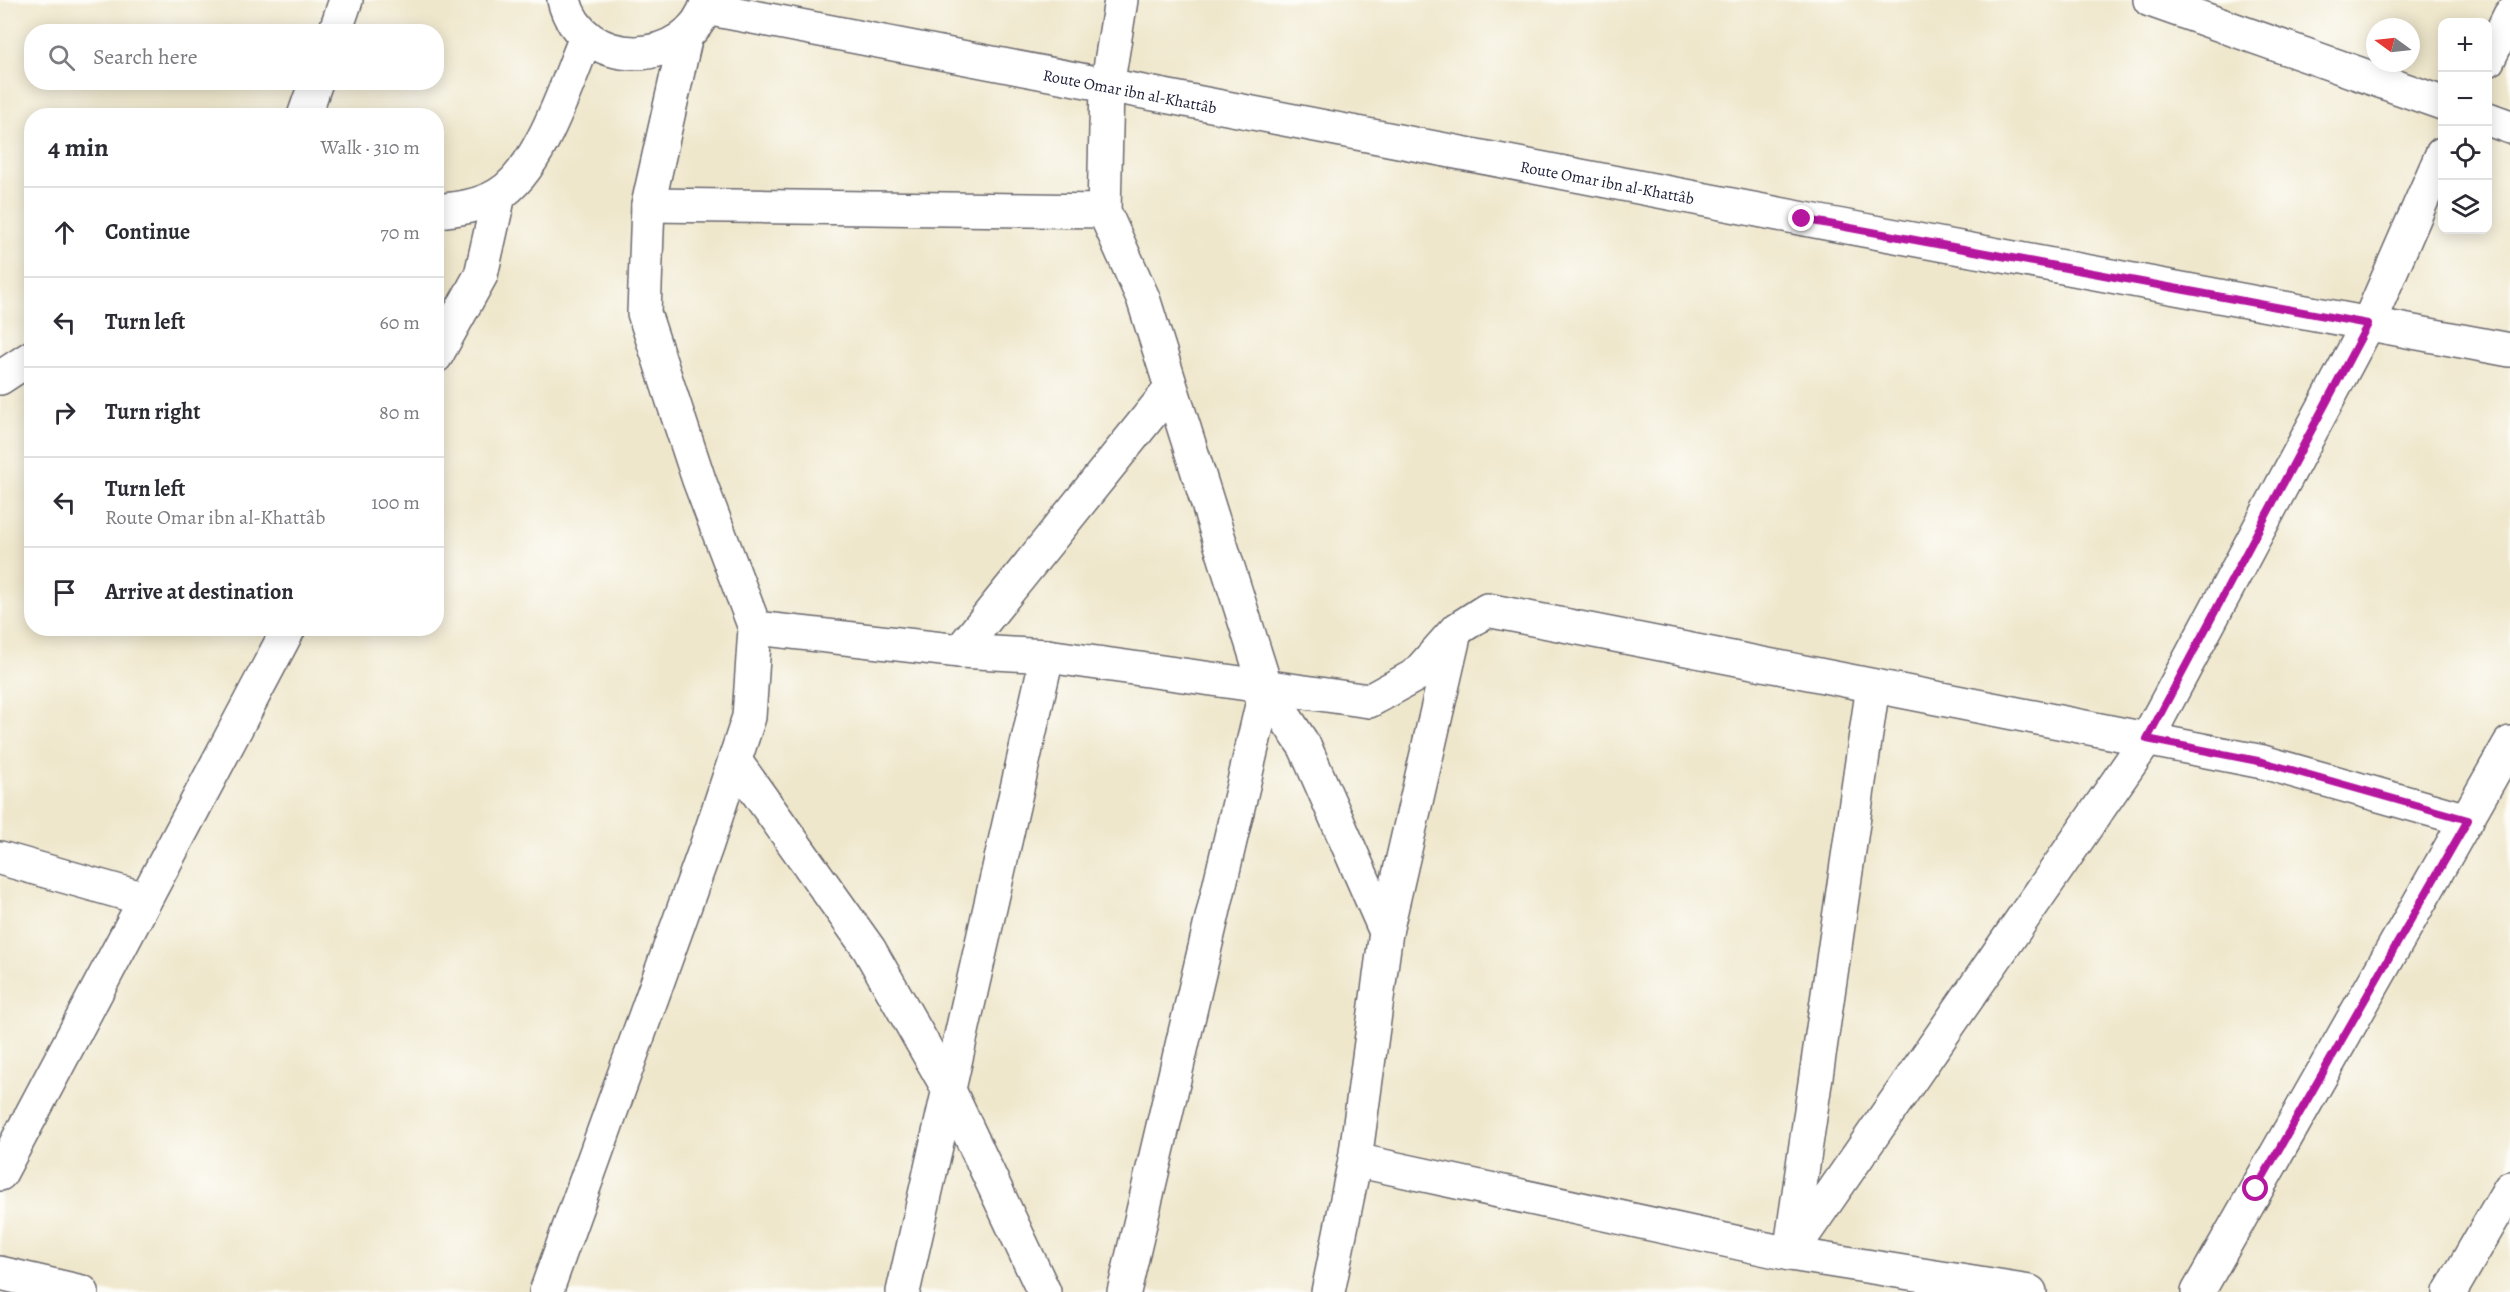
<!DOCTYPE html>
<meta charset="utf-8">
<style>
body{margin:0;font-family:Alegreya,serif;background:#f2f2f3;color:#2b2b33}
.controls{position:absolute;right:18px;top:18px;display:grid;overflow:hidden;border-radius:12px;box-shadow:0 3px 15px #0003}
.controls button{width:54px;height:54px;display:grid;place-items:center;padding:0;border:0;border-bottom:2px solid #e1e1e2;background:#fff;color:#2b2b33;font:30px sans-serif}
.compass{position:absolute;left:2366px;top:18px;width:54px;height:54px;border-radius:50%;background:#fff;box-shadow:0 3px 15px #0003;rotate:285deg}
.stop{position:absolute;width:18px;height:18px;margin:-14px;border:4px solid #b5179e;border-radius:50%;background:#fff}
.stop.end{background:#b5179e;border-color:#fff;box-shadow:0 2px 6px #0008}
.list{margin:0;padding:0;list-style:none}
h2{display:flex;justify-content:space-between;align-items:center;height:78px;margin:0;padding:0 24px;font-size:26px}
h2 small{font-size:20px;font-weight:400;color:#7c7c81}
.list li{display:grid;grid-template-columns:39px 1fr auto;gap:18px;align-items:center;box-sizing:border-box;height:90px;padding:0 24px;border-top:2px solid #e1e1e2}
.list b{display:block;font-size:22px;white-space:nowrap}
.list p{margin:0;font-size:20px;white-space:nowrap;color:#7c7c81}
.list em{font-size:20px;font-style:normal;color:#7c7c81}
.icon{flex:none;width:33px;height:33px;fill:none;stroke:currentColor;stroke-width:2;stroke-linecap:round;stroke-linejoin:round}
.map{position:relative;flex:none;width:2510px;height:1292px;overflow:hidden}
.search{position:absolute;background:#fff;box-shadow:0 3px 15px #0003;left:24px;top:24px;width:420px;height:66px;display:flex;align-items:center;gap:15px;box-sizing:border-box;padding:0 21px;border-radius:24px;color:#7c7c81;font-size:22px}
.panel{position:absolute;background:#fff;box-shadow:0 3px 15px #0003;left:24px;top:108px;width:420px;height:528px;border-radius:24px}
.map>svg:first-child{display:block}
.lines{fill:none;stroke-linecap:round;stroke-linejoin:round}
.minor-casing{stroke:#6a676e;stroke-width:36}
.major-casing{stroke:#6a676e;stroke-width:36}
.minor{stroke:#fff;stroke-width:33}
.major{stroke:#fff;stroke-width:33}
.route{stroke:#b5179e;stroke-width:8}
.labels{text-anchor:middle;stroke-width:4.5;stroke-linejoin:round;paint-order:stroke}
.street-label{font-size:16px;fill:#22223b;stroke:#fdfcf7}
</style>
<div class="map">
<svg width="2510" height="1292" viewBox="0 0 2510 1292">
<rect width="100%" height="100%" fill="#fdfcf7"/>
<filter id="ink" filterUnits="userSpaceOnUse"><feTurbulence type="fractalNoise" baseFrequency=".0167" numOctaves="2"/><feDisplacementMap in="SourceGraphic" scale="12" xChannelSelector="R" yChannelSelector="G"/><feConvolveMatrix kernelMatrix="1 2 1 2 8 2 1 2 1" color-interpolation-filters="sRGB"/></filter>
<filter id="wash" filterUnits="userSpaceOnUse"><feTurbulence type="fractalNoise" baseFrequency=".008" numOctaves="4" result="noise"/><feDisplacementMap in="SourceGraphic" scale="24" xChannelSelector="R" yChannelSelector="G"/><feGaussianBlur stdDeviation="1.35" result="paint"/><feColorMatrix in="noise" values="0 0 0 0 0 0 0 0 0 0 0 0 0 0 0 0 0 1.4 0 .05"/><feComposite in="paint" operator="in"/></filter>
<g filter="url(#wash)">
<rect width="100%" height="100%" fill="#efe7cc"/>
</g>
<g filter="url(#ink)">
<g class="lines">
<g class="minor-casing">
<g id="minor">
<path d="M1121,0L1107,87L1104,211L1143,298L1266,688L1305,747L1386,932L1355,1160L1328,1292"/>
<path d="M2150,0L2442,103"/>
<path id="s1" d="M706,8C1307,127 1908,239 2510,350"/>
<path d="M335,32L346,0"/>
<path d="M2488,60L2510,15"/>
<path d="M304,116L316,82"/>
<path d="M2488,119L2510,127"/>
<path d="M648,205L1104,211"/>
<path d="M436,356L481,275L499,195"/>
<path d="M755,628L960,651L1047,656L1369,701L1416,675L1456,630L1487,610L2263,762L2467,820"/>
<path d="M960,651L1170,390"/>
<path d="M1873,686L1790,1254L2147,739L2368,324L2442,154"/>
<path d="M735,761L869,949L948,1088L1044,1292"/>
<path d="M0,858L145,899"/>
<path d="M1386,932L1455,632"/>
<path d="M1355,1160L1790,1254L2030,1292"/>
<path d="M0,1174L289,628"/>
<path d="M0,1273L82,1292"/>
<path d="M546,1292L706,847L749,717L755,628L699,480L644,313L648,205L686,35"/>
<path d="M903,1292L1047,656"/>
<path d="M1124,1292L1266,688"/>
<path d="M2198,1292L2510,743"/>
<path d="M2450,1292L2510,1188"/>
</g>
</g>
<g class="major-casing">
<path id="major" d="M564,0C581,71 689,70 708,0
M436,211C458,209 479,206 498,195C540,171 568,80 586,37
M0,378L32,357"/>
</g>
<use href="#minor" class="minor"/>
<use href="#major" class="major"/>
</g>
</g>
<g class="lines" filter="url(#ink)">
<path class="route" d="M1802,219L2368,324L2147,739L2263,762L2468,820L2256,1189"/>
</g>
<g class="labels">
<g class="street-label">
<text dy="6" stroke="none"><textPath href="#s1" startOffset="432">Route Omar ibn al-Khattâb</textPath></text>
<text dy="6" stroke="none"><textPath href="#s1" startOffset="918">Route Omar ibn al-Khattâb</textPath></text>
</g>
</g>
</svg>
<div class="controls">
<button>+</button>
<button>−</button>
<button><svg class="icon" aria-label="locate" viewBox="0 0 24 24"><circle cx="12" cy="12" r="6"/><path d="M12 2v4M12 18v4M2 12h4M18 12h4"/></svg></button>
<button><svg class="icon" aria-label="layers" viewBox="0 0 24 24"><path d="M12 4l9 5-9 5-9-5zM3 14l9 5 9-5"/></svg></button>
</div>
<svg class="compass" viewBox="-18 -18 36 36"><path d="M0-13l5 13h-10z" fill="#e53935"/><path d="M0 13l5-13h-10z" fill="#7c7c81"/></svg>
<div class="stop" style="left:2256px;top:1189px"></div>
<div class="stop end" style="left:1802px;top:219px"></div>
<div class="search"><svg class="icon" aria-label="search" viewBox="0 0 24 24"><circle cx="10" cy="10" r="6"/><path d="M15 15l6 6"/></svg>Search here</div>
<section class="panel">
<h2>4 min<small>Walk · 310 m</small></h2>
<ul class="list">
<li><svg class="icon" aria-label="ahead" viewBox="0 0 24 24"><path d="M12 20V5M6 11l6-6 6 6"/></svg><div><b>Continue</b></div><em>70 m</em></li>
<li><svg class="icon" aria-label="left" viewBox="0 0 24 24"><path d="M17 20v-9H6M10 6l-5 5 5 5"/></svg><div><b>Turn left</b></div><em>60 m</em></li>
<li><svg class="icon" aria-label="right" viewBox="0 0 24 24"><path d="M7 20v-9h11M14 6l5 5-5 5"/></svg><div><b>Turn right</b></div><em>80 m</em></li>
<li><svg class="icon" aria-label="left" viewBox="0 0 24 24"><path d="M17 20v-9H6M10 6l-5 5 5 5"/></svg><div><b>Turn left</b><p>Route Omar ibn al-Khattâb</p></div><em>100 m</em></li>
<li><svg class="icon" aria-label="arrive" viewBox="0 0 24 24"><path d="M6 21V4h12l-3 4 3 4H6"/></svg><div><b>Arrive at destination</b></div></li>
</ul>
</section>
</div>
